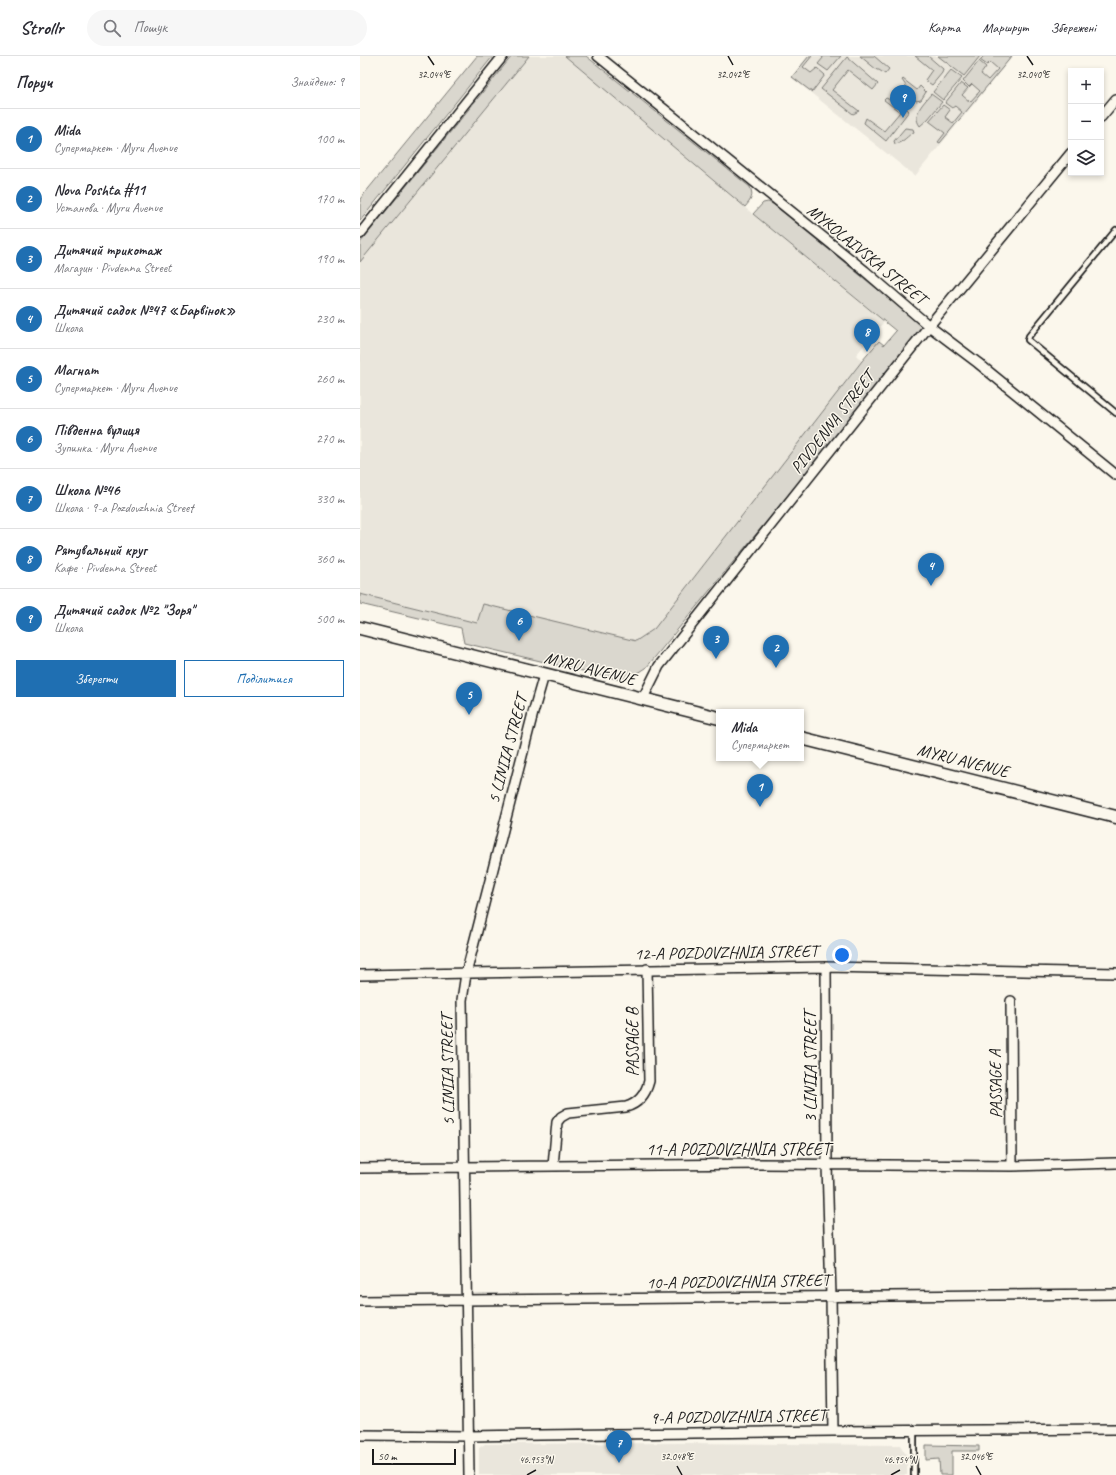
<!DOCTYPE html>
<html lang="uk">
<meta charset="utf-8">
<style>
body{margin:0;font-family:Caveat,sans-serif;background:#f7f7f7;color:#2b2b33}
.controls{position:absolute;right:12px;top:12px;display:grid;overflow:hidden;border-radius:0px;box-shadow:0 2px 6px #0003}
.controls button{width:36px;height:36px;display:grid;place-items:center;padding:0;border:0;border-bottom:1px solid #e1e1e2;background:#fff;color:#2b2b33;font:20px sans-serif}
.scale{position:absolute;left:12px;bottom:10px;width:84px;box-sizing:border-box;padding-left:4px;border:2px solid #1c1c1c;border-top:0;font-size:11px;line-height:14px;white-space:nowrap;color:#1c1c1c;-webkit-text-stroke:3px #fbf7ec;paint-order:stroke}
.you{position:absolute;left:482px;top:899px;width:14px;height:14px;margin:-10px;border:3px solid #fff;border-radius:50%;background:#1a73e8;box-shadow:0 0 0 6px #1a73e833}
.badge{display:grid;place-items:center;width:26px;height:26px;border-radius:50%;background:#1f6fb2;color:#fff;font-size:13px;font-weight:700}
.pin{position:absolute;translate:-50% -33px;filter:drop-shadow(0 1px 2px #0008)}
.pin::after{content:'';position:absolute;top:21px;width:14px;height:12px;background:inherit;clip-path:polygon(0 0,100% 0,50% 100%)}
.popup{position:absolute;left:356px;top:653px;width:88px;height:52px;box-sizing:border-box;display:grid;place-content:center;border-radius:0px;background:#fff;filter:drop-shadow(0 1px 3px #0005);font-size:13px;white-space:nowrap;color:#7c7c81}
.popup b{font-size:15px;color:#2b2b33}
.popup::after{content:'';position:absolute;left:50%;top:100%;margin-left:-8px;border:8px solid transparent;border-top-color:#fff}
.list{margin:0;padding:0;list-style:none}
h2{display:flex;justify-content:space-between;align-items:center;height:52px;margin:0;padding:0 16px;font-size:17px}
h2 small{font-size:13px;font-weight:400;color:#7c7c81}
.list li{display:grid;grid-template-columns:26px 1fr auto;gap:12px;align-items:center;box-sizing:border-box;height:60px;padding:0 16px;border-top:1px solid #e1e1e2}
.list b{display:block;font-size:15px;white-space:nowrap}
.list p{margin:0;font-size:13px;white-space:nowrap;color:#7c7c81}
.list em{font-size:13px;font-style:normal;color:#7c7c81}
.actions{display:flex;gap:8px;padding:12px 16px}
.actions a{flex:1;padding:9px 0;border:1px solid #1f6fb2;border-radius:0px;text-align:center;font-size:14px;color:#1f6fb2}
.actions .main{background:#1f6fb2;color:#fff}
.icon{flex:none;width:22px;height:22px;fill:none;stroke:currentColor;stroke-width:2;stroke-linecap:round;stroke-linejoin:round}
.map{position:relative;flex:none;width:756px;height:1419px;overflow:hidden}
header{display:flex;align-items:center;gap:24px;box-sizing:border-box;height:56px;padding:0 20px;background:#fff;border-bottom:1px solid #e1e1e2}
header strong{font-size:19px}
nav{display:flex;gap:22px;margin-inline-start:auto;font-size:14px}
.search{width:280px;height:36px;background:#f7f7f7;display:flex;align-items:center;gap:10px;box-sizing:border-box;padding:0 14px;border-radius:22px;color:#7c7c81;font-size:15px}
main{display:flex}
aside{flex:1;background:#fff}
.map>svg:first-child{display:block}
.built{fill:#eae6dc}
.green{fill:#dad7ce;stroke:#7b7a75}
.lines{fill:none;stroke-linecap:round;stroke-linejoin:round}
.service-casing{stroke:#1c1c1c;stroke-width:8}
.minor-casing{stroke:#1c1c1c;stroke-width:12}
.secondary-casing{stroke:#1c1c1c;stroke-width:15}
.service{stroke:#fbf7ec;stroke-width:4.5}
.minor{stroke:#fbf7ec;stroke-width:9}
.secondary{stroke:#fbf7ec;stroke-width:12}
.ticks{fill:none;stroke:#1c1c1c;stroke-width:1.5}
.labels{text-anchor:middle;stroke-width:3;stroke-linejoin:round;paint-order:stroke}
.street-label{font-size:17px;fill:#1c1c1c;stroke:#fbf7ec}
.ticks-label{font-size:10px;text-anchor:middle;fill:#1c1c1c;stroke:#fbf7ec;stroke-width:3;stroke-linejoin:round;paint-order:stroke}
</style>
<header>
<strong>Strollr</strong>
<div class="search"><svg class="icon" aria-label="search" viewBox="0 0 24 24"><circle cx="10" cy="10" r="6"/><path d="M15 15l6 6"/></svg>Пошук</div>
<nav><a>Карта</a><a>Маршрут</a><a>Збережені</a></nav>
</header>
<main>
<aside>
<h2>Поруч<small>Знайдено: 9</small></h2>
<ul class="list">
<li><span class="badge">1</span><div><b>Mida</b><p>Супермаркет · Myru Avenue</p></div><em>100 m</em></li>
<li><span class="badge">2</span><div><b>Nova Poshta #11</b><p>Установа · Myru Avenue</p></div><em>170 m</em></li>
<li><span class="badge">3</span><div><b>Дитячий трикотаж</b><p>Магазин · Pivdenna Street</p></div><em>190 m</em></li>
<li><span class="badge">4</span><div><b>Дитячий садок №47 «Барвінок»</b><p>Школа</p></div><em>230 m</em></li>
<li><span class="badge">5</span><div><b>Магнат</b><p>Супермаркет · Myru Avenue</p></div><em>260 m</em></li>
<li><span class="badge">6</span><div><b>Південна вулиця</b><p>Зупинка · Myru Avenue</p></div><em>270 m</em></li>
<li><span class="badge">7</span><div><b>Школа №46</b><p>Школа · 9-a Pozdovzhnia Street</p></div><em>330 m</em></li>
<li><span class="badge">8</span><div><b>Рятувальний круг</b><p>Кафе · Pivdenna Street</p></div><em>360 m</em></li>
<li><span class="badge">9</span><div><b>Дитячий садок №2 &quot;Зоря&quot;</b><p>Школа</p></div><em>500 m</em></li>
</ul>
<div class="actions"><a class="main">Зберегти</a><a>Поділитися</a></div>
</aside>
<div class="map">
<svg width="756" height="1419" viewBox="0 0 756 1419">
<rect width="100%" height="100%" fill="#fbf7ec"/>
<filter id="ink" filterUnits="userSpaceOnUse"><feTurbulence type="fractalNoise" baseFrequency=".025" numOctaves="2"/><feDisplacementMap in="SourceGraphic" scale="8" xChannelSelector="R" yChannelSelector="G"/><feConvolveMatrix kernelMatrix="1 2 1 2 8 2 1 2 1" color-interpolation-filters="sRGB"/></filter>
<g filter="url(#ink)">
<path class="built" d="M169,0H205L388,154L524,266L496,299L502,305L294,573L276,585L123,548L118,567L0,538V206Z
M448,0H653L555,120L431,21Z
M325,1387L540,1389L547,1400V1419H119V1392L125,1388Z"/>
<path class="green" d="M117,0H133L0,165V143Z
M152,0H169L0,206V187Z
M205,0H226L390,131C394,140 391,144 385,151Z
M449,0H452L443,11L451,17L457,12L465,19L452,36L432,21Z
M462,0H481L468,15L458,8L463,2Z
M500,0H514L529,13L525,18L519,14H517Z
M555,0H568L583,13L582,17L572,29L565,24L572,14Z
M578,0H620L604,20Z
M624,0H652L580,87L578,86L585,77L569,65L583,49L590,54L585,61L593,67L602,56L595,50L592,52L585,47L601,27L608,32L602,39L610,46L620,35L612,28L609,31L603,25L619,5L626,11L621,18L628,24L638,13L630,6L627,9L620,4Z
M487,1L518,28L513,34L488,14L472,34L499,55L493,58L461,33Z
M591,14L602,22L583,44L573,36Z
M543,23L557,34L560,30L566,36L561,44L556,45L542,24Z
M571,38L582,46L568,63L560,70C551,58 564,47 571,38Z
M526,42L545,51L549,55L526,85L504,67L506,62L524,75L540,56L524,44Z
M545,72L553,73L554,76C548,79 543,87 535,88L534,85Z
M408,146L413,148L560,268L562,272V276L286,612L275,619L261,624L104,587L101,572L0,548V538L117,567L123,548L276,585L294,573L502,305L519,285L524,289L536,275L393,158L403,147Z
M566,1389L619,1390V1395H592V1419H580L579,1403L566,1404Z"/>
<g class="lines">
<g class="service-casing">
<path id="service" d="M756,174L669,280L668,284L756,357
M554,1375V1419"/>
</g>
<g class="minor-casing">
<path id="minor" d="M238,0L505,215L569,270L618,307L756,419
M741,61L756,43
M0,178L143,0
M283,642L299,610L569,270L711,97
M466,911L467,1109L471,1240L473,1375
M0,919L466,911L756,917
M651,945L652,1110
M193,1110L197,1066L201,1061L208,1057L266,1051C280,1047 286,1037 289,1025L287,913
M0,1112L401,1108L652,1110L756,1107
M0,1245L756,1238
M0,1379L109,1380L473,1375L756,1373
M109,1419L102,944L106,918L173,657L184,619"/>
</g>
<g class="secondary-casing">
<path id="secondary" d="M0,572L359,662
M441,682L756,761"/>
</g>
<use href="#service" class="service"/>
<use href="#minor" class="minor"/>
<use href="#secondary" class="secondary"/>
</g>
</g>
<path class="ticks" d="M68,0L74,9M368,0L373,9M667,0L673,9M317,1410L322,1419M616,1410L621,1419M167,1419L176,1414M531,1419L540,1414"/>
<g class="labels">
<g class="street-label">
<text transform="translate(507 198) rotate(39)" y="6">MYKOLAIVSKA STREET</text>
<text transform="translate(472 366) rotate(-52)" y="6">PIVDENNA STREET</text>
<text transform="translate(230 612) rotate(14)" y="6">MYRU AVENUE</text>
<text transform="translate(147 693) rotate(-75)" y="6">5 LINIIA STREET</text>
<text transform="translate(603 704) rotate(14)" y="6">MYRU AVENUE</text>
<text transform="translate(366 896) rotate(-1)" y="6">12-A POZDOVZHNIA STREET</text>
<text transform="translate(272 986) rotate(-90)" y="6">PASSAGE B</text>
<text transform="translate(450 1011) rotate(-90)" y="6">3 LINIIA STREET</text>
<text transform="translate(87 1014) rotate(-91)" y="6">5 LINIIA STREET</text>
<text transform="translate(635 1028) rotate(-91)" y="6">PASSAGE A</text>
<text x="378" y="1099">11-A POZDOVZHNIA STREET</text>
<text transform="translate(378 1225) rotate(-1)" y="6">10-A POZDOVZHNIA STREET</text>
<text transform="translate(378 1360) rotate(-1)" y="6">9-A POZDOVZHNIA STREET</text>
</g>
</g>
<g class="ticks-label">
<text x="74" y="22">32.044°E</text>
<text x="373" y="22">32.042°E</text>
<text x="673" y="22">32.040°E</text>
<text x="317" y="1404">32.048°E</text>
<text x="616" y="1404">32.046°E</text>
<text x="176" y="1407">46.953°N</text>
<text x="540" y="1407">46.954°N</text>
</g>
</svg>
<div class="controls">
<button>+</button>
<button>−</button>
<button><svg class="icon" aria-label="layers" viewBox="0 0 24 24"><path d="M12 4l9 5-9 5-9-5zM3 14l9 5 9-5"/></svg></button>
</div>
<div class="scale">50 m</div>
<div class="you"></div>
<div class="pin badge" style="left:400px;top:751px">1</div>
<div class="popup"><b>Mida</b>Супермаркет</div>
<div class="pin badge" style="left:416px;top:612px">2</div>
<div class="pin badge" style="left:356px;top:603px">3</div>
<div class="pin badge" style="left:571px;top:530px">4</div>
<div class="pin badge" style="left:109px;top:659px">5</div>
<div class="pin badge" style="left:159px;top:585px">6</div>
<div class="pin badge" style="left:259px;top:1407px">7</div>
<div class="pin badge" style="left:507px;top:296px">8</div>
<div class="pin badge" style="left:543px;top:62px">9</div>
</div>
</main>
